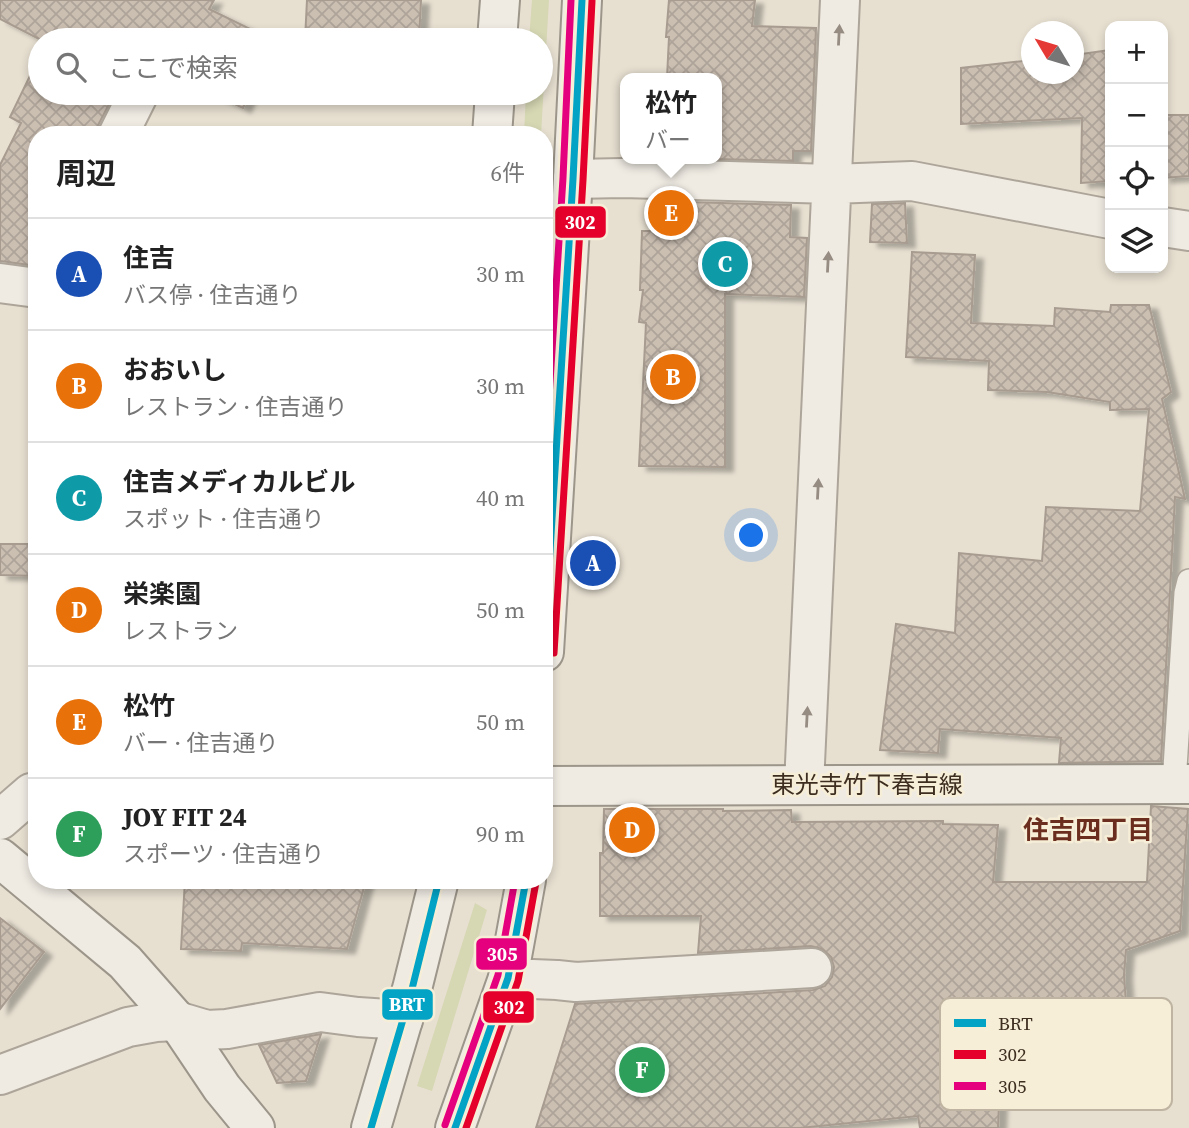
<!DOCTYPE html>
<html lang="ja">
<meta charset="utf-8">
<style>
body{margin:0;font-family:"Source Serif 4","Noto Sans JP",serif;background:#f2f2f2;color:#222}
.controls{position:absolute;right:21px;top:21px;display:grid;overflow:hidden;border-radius:14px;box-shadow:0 4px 10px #0003}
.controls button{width:63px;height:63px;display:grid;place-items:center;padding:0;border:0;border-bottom:2px solid #e0e0e0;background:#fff;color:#222;font:35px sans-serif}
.compass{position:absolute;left:1021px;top:21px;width:63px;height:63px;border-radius:50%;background:#fff;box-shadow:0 4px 10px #0003;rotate:308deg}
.you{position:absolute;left:752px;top:536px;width:24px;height:24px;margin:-18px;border:5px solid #fff;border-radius:50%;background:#1a73e8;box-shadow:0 0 0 10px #1a73e833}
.badge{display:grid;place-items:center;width:46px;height:46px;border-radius:50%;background:#0f766e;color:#fff;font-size:23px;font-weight:700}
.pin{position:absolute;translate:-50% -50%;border:4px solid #fff;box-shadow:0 2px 7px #0006}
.popup{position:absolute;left:620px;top:73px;width:102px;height:91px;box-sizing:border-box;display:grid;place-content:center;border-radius:14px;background:#fff;filter:drop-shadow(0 2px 5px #0005);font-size:23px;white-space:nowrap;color:#767676}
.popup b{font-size:26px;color:#222}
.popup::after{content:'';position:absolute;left:50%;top:100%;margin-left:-14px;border:14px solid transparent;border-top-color:#fff}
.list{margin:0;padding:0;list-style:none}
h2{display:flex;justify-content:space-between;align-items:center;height:91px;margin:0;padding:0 28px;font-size:30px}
h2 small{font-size:23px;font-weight:400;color:#767676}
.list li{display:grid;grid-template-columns:46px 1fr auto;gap:21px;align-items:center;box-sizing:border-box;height:112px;padding:0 28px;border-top:2px solid #e0e0e0}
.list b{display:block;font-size:26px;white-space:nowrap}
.list p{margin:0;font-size:23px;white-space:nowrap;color:#767676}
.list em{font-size:23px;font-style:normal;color:#767676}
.icon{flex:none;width:38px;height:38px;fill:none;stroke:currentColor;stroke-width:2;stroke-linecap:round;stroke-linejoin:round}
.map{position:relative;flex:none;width:1189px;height:1128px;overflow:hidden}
.search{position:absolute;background:#fff;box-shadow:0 4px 10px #0003;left:28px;top:28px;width:525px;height:77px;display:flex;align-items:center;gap:18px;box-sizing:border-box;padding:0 24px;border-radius:38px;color:#767676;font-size:26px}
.panel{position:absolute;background:#fff;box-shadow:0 4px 10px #0003;left:28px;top:126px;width:525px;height:763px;border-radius:28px}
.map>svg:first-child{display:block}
.grass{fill:#d6d7b3}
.building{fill:url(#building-cross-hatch);stroke:#a89c90;stroke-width:2;filter:url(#shadow)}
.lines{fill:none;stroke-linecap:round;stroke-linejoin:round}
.lane-casing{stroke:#ada599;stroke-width:26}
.street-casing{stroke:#ada599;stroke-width:42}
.secondary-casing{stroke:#9c958a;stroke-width:42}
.lane{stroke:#efebe3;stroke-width:23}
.street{stroke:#efebe3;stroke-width:38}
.secondary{stroke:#efebe3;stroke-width:38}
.bus-1-casing{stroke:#f7eed8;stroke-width:12}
.bus-2-casing{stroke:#f7eed8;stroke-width:12}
.bus-3-casing{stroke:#f7eed8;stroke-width:12}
.bus-1{stroke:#03a3c5;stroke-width:7}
.bus-2{stroke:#e4002b;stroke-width:7}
.bus-3{stroke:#e5007d;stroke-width:7}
.oneway{fill:#968c82}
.labels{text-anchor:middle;stroke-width:5;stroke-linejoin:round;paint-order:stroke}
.street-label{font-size:24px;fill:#3d2e20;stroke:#f7eed8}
.neighbourhood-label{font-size:26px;font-weight:bold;fill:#6b2e1e;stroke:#f7eed8}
.key{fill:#f7eed8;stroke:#bfb4a1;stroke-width:2}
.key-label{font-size:19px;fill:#3d2e20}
.line-badge{stroke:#f7eed8;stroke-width:2.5}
.badge-label{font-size:19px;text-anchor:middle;font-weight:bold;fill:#fff}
</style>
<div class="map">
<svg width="1189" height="1128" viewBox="0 0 1189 1128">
<defs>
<pattern id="building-cross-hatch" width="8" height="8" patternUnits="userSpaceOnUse" patternTransform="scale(1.75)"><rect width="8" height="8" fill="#cbbfb2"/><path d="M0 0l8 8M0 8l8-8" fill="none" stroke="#afa499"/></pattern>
<filter id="shadow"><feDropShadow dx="8" dy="4.5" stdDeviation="2" flood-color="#0004"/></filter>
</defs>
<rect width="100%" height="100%" fill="#e7e0d1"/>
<path class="grass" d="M532,0H549L541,135H524L526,93H541V40H529Z
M475,903L487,910L432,1091L417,1086Z"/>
<path class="building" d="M0,0H214L209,9L273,40H41L0,19Z
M307,0H421L419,40H305Z
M669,0H755L752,26L816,28L811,151H793V161L717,159V78H667L669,37H666Z
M1110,50V181L1081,183L1082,118L961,124V68L1032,60V74H1074V55Z
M40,55V93H115L98,125L96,135H37V266L0,261V165L21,123L10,117Z
M211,93H250L243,108Z
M1163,115H1189V176L1163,178Z
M654,201L791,205L790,237L807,238L804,297L725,294V467L639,466L646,323L639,322L643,290H640L642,231H653Z
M905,203L907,243L870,242L872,204Z
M912,252L975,255L971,323L1054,326L1055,308L1110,312L1111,305H1149L1171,392L1162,399L1185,499L1175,497L1161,761L1059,763L1061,738L940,729L938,753L880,750L896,624L955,633L959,553L1042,561L1046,507L1140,511L1149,409L1110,410V402L1047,392L988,390L989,361L906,357Z
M0,544H37V576L0,575Z
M1151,806L1188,809L1180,931L1126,950L1124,975L1131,1074L1000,1082L998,1128H920L918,1116L800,1128H536L575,1004L813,990L825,986L832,977L834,967L831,957L822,949L811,946L698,953L701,916H600V853H603L604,809H723V811L791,810L792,822L943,821V824L998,825L993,882H1147Z
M185,880H366L347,949L242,943L241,951L181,949Z
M0,918L44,952L0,1009Z
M321,1034L306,1081L277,1083L259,1045Z"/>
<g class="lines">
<g class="lane-casing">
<path id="lane" d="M1174,784L1186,593L1189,581"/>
</g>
<g class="street-casing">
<path id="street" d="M118,135L138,95
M573,179L623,178L832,184L912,181L1110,219
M1163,227L1189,231
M0,283L37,288
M804,785L840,0
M0,820L31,793H37
M508,978L557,980L576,982L812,968
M0,1075L128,1027L156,1022L177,1021L207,1030L227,1029L320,1012L358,1017L403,1020"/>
</g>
<g class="secondary-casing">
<path id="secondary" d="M497,40L500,0
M492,135L495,93
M544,652L573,179L582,0
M544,786L1189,784
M0,858L125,962L177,1021L222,1088L255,1128
M371,1128L412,989L439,880
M455,1128L508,978L526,880"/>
</g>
<use href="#lane" class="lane"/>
<use href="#street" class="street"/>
<use href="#secondary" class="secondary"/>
<g class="bus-1-casing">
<path id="bus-1" d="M544,648L573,179L582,0
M371,1128L412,989L439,880
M455,1128L508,978L526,880"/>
</g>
<g class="bus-2-casing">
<path id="bus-2" d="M554,653L583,180L592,1
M466,1128L518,981L536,882"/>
</g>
<g class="bus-3-casing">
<path id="bus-3" d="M544,476L563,178L571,0
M445,1125L498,975L515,880"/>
</g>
<use href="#bus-1" class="bus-1"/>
<use href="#bus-2" class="bus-2"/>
<use href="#bus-3" class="bus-3"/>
</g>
<defs><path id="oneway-solid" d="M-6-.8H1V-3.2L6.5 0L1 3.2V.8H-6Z" transform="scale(1.75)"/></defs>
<g class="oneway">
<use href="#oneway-solid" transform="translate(839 35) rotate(-87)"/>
<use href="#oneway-solid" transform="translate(828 262) rotate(-87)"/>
<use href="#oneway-solid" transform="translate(818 489) rotate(-87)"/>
<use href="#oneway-solid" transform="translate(807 717) rotate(-87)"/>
</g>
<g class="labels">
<g class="street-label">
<text x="867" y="793">東光寺竹下春吉線</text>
</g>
<g class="neighbourhood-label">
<text x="1088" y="839">住吉四丁目</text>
</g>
</g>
<rect x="940" y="998" width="232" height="112" rx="10" class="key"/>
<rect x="954" y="1019" width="32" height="8" fill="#03a3c5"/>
<rect x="954" y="1050" width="32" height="9" fill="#e4002b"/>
<rect x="954" y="1082" width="32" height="8" fill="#e5007d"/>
<g class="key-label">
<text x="998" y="1030">BRT</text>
<text x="998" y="1061">302</text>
<text x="998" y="1093">305</text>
</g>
<g class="line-badge">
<rect x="554" y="205" width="53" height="34" rx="7" fill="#e4002b"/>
<rect x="475" y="937" width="53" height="34" rx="7" fill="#e5007d"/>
<rect x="381" y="988" width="53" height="33" rx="7" fill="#03a3c5"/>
<rect x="482" y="990" width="53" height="34" rx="7" fill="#e4002b"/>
</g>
<g class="badge-label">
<text x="580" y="229">302</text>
<text x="502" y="961">305</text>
<text x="407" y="1011">BRT</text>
<text x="509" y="1014">302</text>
</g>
</svg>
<div class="controls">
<button>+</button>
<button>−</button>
<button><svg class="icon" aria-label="locate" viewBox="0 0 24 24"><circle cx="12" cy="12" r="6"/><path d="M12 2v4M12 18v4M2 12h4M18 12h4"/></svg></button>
<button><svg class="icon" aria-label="layers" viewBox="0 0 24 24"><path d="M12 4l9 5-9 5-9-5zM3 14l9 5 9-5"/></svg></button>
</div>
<svg class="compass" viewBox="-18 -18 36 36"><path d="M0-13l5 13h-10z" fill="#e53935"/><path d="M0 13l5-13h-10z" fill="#767676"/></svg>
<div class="you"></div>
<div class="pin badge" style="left:593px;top:563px;background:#1a4fb4">A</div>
<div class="pin badge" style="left:673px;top:377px;background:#e8710a">B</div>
<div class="pin badge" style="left:725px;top:264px;background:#0f9aa8">C</div>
<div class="pin badge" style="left:632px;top:830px;background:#e8710a">D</div>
<div class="pin badge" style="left:671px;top:213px;background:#e8710a">E</div>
<div class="popup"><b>松竹</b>バー</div>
<div class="pin badge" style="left:642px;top:1070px;background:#2e9e5b">F</div>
<div class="search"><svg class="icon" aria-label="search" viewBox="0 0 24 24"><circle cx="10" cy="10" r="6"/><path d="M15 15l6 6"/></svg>ここで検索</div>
<section class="panel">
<h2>周辺<small>6件</small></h2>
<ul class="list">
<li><span class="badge" style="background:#1a4fb4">A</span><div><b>住吉</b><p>バス停 · 住吉通り</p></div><em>30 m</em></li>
<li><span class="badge" style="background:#e8710a">B</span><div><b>おおいし</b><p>レストラン · 住吉通り</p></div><em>30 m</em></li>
<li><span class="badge" style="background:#0f9aa8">C</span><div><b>住吉メディカルビル</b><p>スポット · 住吉通り</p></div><em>40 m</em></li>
<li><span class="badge" style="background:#e8710a">D</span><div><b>栄楽園</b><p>レストラン</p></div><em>50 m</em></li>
<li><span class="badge" style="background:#e8710a">E</span><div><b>松竹</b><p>バー · 住吉通り</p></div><em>50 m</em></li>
<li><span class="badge" style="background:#2e9e5b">F</span><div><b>JOY FIT 24</b><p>スポーツ · 住吉通り</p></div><em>90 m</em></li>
</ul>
</section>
</div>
